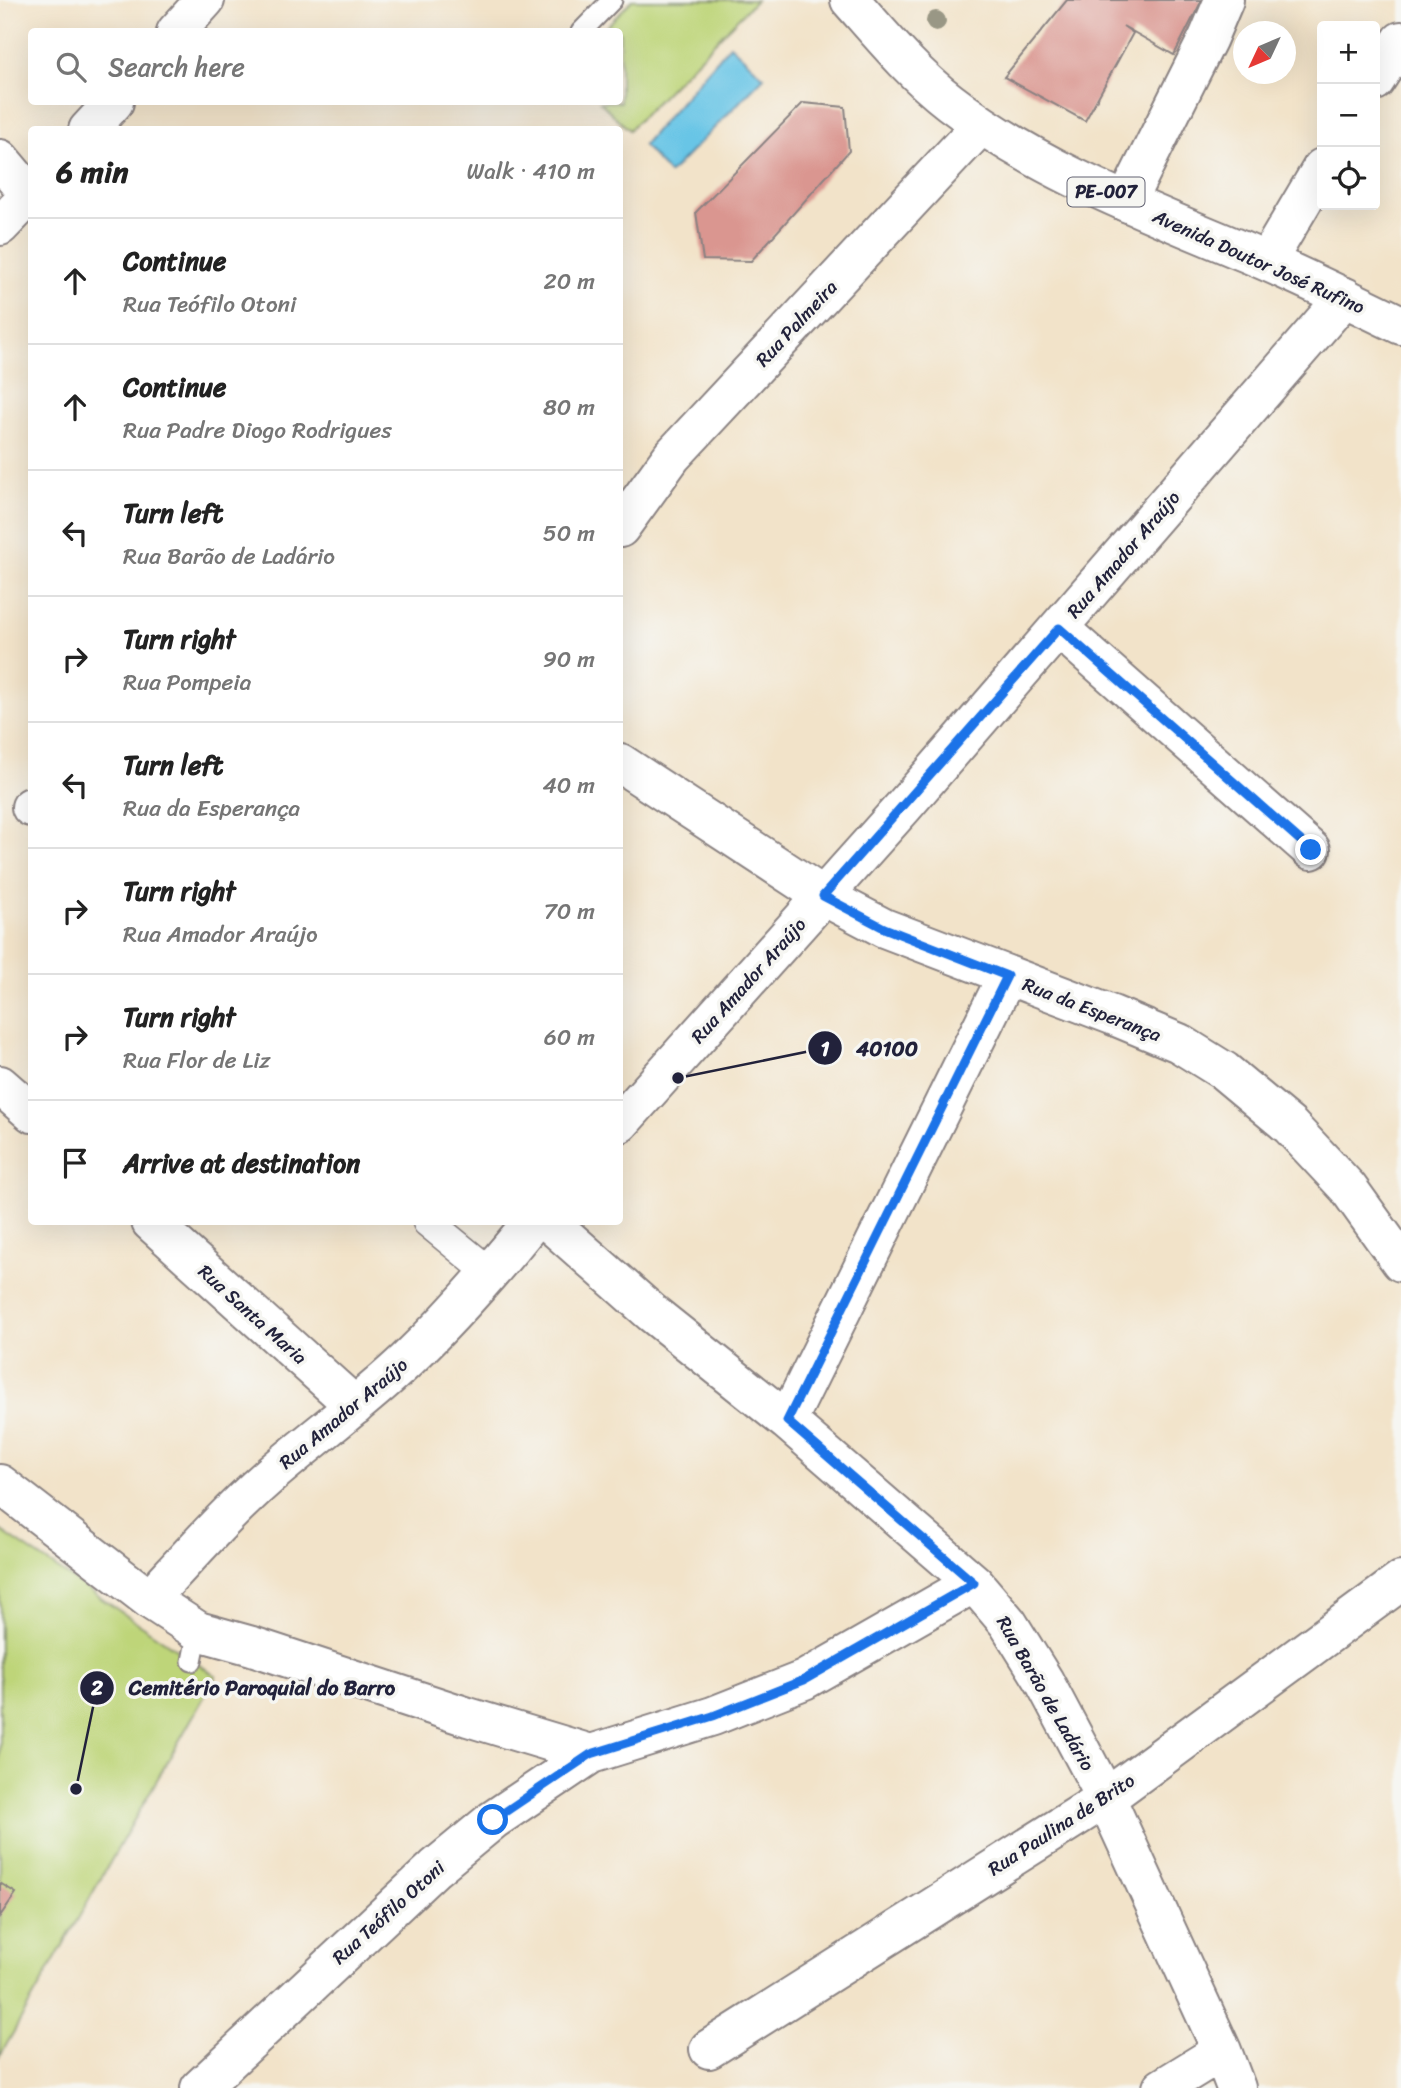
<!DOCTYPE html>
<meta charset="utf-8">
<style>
body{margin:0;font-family:Sriracha,sans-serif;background:#f6f6f6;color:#222}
.controls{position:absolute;right:21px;top:21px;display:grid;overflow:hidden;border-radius:7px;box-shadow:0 7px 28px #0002}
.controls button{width:63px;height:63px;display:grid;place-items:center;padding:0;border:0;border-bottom:2px solid #e0e0e0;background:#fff;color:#222;font:35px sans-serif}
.compass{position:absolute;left:1233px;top:21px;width:63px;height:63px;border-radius:50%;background:#fff;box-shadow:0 7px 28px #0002;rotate:226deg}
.stop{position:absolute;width:21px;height:21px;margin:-16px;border:5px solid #1a73e8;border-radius:50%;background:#fff}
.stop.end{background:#1a73e8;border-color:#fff;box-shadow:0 2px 7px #0008}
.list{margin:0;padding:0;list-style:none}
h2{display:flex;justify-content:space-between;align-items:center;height:91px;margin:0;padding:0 28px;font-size:30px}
h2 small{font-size:23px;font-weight:400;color:#767676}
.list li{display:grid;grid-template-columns:46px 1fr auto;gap:21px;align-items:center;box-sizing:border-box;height:126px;padding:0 28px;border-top:2px solid #e0e0e0}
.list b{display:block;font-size:26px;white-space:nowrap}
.list p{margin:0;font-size:23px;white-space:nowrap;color:#767676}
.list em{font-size:23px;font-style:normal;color:#767676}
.icon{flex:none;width:38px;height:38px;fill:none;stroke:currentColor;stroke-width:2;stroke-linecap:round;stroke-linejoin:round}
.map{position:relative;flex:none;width:1401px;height:2088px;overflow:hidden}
.search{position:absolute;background:#fff;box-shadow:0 7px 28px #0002;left:28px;top:28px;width:595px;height:77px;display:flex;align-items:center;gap:18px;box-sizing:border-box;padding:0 24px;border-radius:7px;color:#767676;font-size:26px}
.panel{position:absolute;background:#fff;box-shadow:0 7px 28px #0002;left:28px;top:126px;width:595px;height:1099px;border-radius:7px}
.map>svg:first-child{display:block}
.green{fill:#bed579;stroke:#707c5a;stroke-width:2}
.water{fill:#68c5e6;stroke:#457490;stroke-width:2}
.building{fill:#da9690}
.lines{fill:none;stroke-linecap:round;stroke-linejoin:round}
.service-casing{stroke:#8a8282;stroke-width:23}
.pedestrian-casing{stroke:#8a8282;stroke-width:33}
.minor-casing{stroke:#8a8282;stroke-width:42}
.primary-casing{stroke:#8a8282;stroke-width:42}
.service{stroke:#fff;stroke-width:19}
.pedestrian{stroke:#fff;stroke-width:30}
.minor{stroke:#fff;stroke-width:38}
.primary{stroke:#fff;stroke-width:38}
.tree{fill:#999785}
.route{stroke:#1a73e8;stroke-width:9}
.labels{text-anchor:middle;stroke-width:7;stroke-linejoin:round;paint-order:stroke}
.shield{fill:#f6f6f2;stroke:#626272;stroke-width:2}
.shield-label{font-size:18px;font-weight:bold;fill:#22223b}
.street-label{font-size:19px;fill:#22223b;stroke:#f6f6f2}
.leader{fill:none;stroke:#22223b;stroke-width:2.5}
.callout-dot{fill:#22223b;stroke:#f6f6f2;stroke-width:2.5}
.mark-label{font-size:21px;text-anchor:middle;font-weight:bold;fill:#fff}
.callout-label{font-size:21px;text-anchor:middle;font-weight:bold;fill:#22223b;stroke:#f6f6f2;stroke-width:7;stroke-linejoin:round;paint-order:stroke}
</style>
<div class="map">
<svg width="1401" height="2088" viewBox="0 0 1401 2088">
<rect width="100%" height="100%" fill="#f6f6f2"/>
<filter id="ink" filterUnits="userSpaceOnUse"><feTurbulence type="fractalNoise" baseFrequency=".0143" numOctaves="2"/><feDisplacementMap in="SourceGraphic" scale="14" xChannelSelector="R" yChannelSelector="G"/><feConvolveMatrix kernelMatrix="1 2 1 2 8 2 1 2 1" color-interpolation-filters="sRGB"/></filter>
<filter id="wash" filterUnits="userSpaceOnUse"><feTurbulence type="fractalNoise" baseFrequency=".00686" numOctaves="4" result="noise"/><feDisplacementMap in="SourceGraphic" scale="28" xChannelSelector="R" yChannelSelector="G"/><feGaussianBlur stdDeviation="1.57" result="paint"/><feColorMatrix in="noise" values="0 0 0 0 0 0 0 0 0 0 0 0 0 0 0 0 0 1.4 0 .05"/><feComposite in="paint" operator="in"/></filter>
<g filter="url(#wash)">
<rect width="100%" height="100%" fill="#f2e3c9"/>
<path class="green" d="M632,0H756L629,130L600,102H620V32L602,31Z
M0,1530L216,1676L0,2056Z"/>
<path class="water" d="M730,45L764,77L669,174L643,145Z"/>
<g id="blocks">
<path class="building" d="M1067,0H1202L1174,55L1123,26L1133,33L1085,121L1004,77Z
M803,103L845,107L849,151L751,261L703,260L696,212Z
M0,1883L16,1893L0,1916Z"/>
</g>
</g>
<g filter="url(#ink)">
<use href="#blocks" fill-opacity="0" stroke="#8a8282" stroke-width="2"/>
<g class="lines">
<g class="service-casing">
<path id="service" d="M581,32L612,0
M192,1661L198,1631"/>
</g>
<g class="pedestrian-casing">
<path id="pedestrian" d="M428,1222L490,1273"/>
</g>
<g class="minor-casing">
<path id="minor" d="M176,32L205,0
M1375,81L1401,41
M88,130L114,102
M0,159L32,197
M1126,202L1208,38L1224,0
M0,226L32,193
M1267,261L1322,168
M620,528L672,456L981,125
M1059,628L1311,850
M620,763L823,896L884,928L1112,1015L1179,1043L1224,1071L1290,1126L1348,1188L1401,1262
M31,807H32
M0,1085L32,1113
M620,1123L904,806L1345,297
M151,1222L355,1406
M549,1222L652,1313L787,1421L974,1583L1008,1623L1044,1681L1106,1798L1222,2051L1236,2088
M787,1421L1007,976
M0,1484L149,1599L198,1631L252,1646L468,1717L591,1754L713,1716L804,1680L974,1583
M149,1599C188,1557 226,1514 268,1477C314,1437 363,1402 407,1360C452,1317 493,1270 532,1222
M709,2049L1106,1798L1401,1581
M200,2088L435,1868L493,1820L591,1754
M1162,2088L1222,2051"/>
</g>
<g class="primary-casing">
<path id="primary" d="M850,0C881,35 913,74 950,102C1038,170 1145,210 1247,253C1299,275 1350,300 1401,325"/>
</g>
<use href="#service" class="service"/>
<use href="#pedestrian" class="pedestrian"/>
<use href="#minor" class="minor"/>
<use href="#primary" class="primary"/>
</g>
<circle class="tree" cx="936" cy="21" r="10"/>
</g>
<g class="lines" filter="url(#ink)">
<path class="route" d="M493,1820L591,1754L713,1716L804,1680L974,1583L787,1421L1007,976L884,928L823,896L1059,628L1311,850"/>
</g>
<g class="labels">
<rect class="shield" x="1067.5" y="177.5" width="77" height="29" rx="5"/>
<g class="shield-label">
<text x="1106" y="198">PE-007</text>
</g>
<g class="street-label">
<text transform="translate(1259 261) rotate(24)" y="7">Avenida Doutor José Rufino</text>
<text transform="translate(796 323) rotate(-47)" y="7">Rua Palmeira</text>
<text transform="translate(1123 554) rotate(-49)" y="7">Rua Amador Araújo</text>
<text transform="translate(748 980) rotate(-48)" y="7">Rua Amador Araújo</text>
<text transform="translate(1092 1009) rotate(21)" y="7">Rua da Esperança</text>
<text transform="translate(253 1314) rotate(42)" y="7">Rua Santa Maria</text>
<text transform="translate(343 1413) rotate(-40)" y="7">Rua Amador Araújo</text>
<text transform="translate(1046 1693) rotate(60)" y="7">Rua Barão de Ladário</text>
<text transform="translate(1061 1824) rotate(-33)" y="7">Rua Paulina de Brito</text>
<text transform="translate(388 1912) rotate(-42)" y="7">Rua Teófilo Otoni</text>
</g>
</g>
<path class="leader" d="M678 1078L825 1048M76 1789L97 1688"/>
<g class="callout-dot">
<circle cx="678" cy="1078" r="7"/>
<circle cx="76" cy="1789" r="7"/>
<circle cx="825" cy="1048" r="18"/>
<circle cx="97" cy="1688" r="18"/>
</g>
<g class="mark-label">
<text x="825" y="1056">1</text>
<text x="97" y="1695">2</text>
</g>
<g class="callout-label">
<text x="887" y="1056">40100</text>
<text x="262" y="1695">Cemitério Paroquial do Barro</text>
</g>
</svg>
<div class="controls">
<button>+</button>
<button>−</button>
<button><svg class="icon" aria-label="locate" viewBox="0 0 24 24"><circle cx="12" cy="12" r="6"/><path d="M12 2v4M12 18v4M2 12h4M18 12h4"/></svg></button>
</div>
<svg class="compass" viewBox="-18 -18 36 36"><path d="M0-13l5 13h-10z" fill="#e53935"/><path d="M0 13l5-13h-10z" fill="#767676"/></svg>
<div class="stop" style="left:493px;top:1820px"></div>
<div class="stop end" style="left:1311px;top:850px"></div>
<div class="search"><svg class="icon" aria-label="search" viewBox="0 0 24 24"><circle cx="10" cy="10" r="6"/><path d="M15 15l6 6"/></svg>Search here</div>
<section class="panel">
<h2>6 min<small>Walk · 410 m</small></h2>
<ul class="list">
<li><svg class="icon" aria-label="ahead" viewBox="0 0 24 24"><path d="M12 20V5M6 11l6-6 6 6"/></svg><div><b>Continue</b><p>Rua Teófilo Otoni</p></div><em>20 m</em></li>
<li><svg class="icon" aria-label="ahead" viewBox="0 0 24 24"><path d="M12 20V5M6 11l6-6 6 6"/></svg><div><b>Continue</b><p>Rua Padre Diogo Rodrigues</p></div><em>80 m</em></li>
<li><svg class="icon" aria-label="left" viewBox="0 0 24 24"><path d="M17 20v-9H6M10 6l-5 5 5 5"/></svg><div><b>Turn left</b><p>Rua Barão de Ladário</p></div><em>50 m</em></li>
<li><svg class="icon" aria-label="right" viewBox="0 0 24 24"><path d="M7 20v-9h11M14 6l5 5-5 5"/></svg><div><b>Turn right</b><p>Rua Pompeia</p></div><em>90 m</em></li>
<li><svg class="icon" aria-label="left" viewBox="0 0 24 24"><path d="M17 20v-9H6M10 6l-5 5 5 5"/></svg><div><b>Turn left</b><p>Rua da Esperança</p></div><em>40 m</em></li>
<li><svg class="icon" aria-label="right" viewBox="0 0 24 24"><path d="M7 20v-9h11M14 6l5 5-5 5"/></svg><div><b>Turn right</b><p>Rua Amador Araújo</p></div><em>70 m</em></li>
<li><svg class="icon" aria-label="right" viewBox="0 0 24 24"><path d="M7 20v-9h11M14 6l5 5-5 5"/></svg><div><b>Turn right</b><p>Rua Flor de Liz</p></div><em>60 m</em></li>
<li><svg class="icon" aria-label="arrive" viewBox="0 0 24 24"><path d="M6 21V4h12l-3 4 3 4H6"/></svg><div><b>Arrive at destination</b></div></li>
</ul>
</section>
</div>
